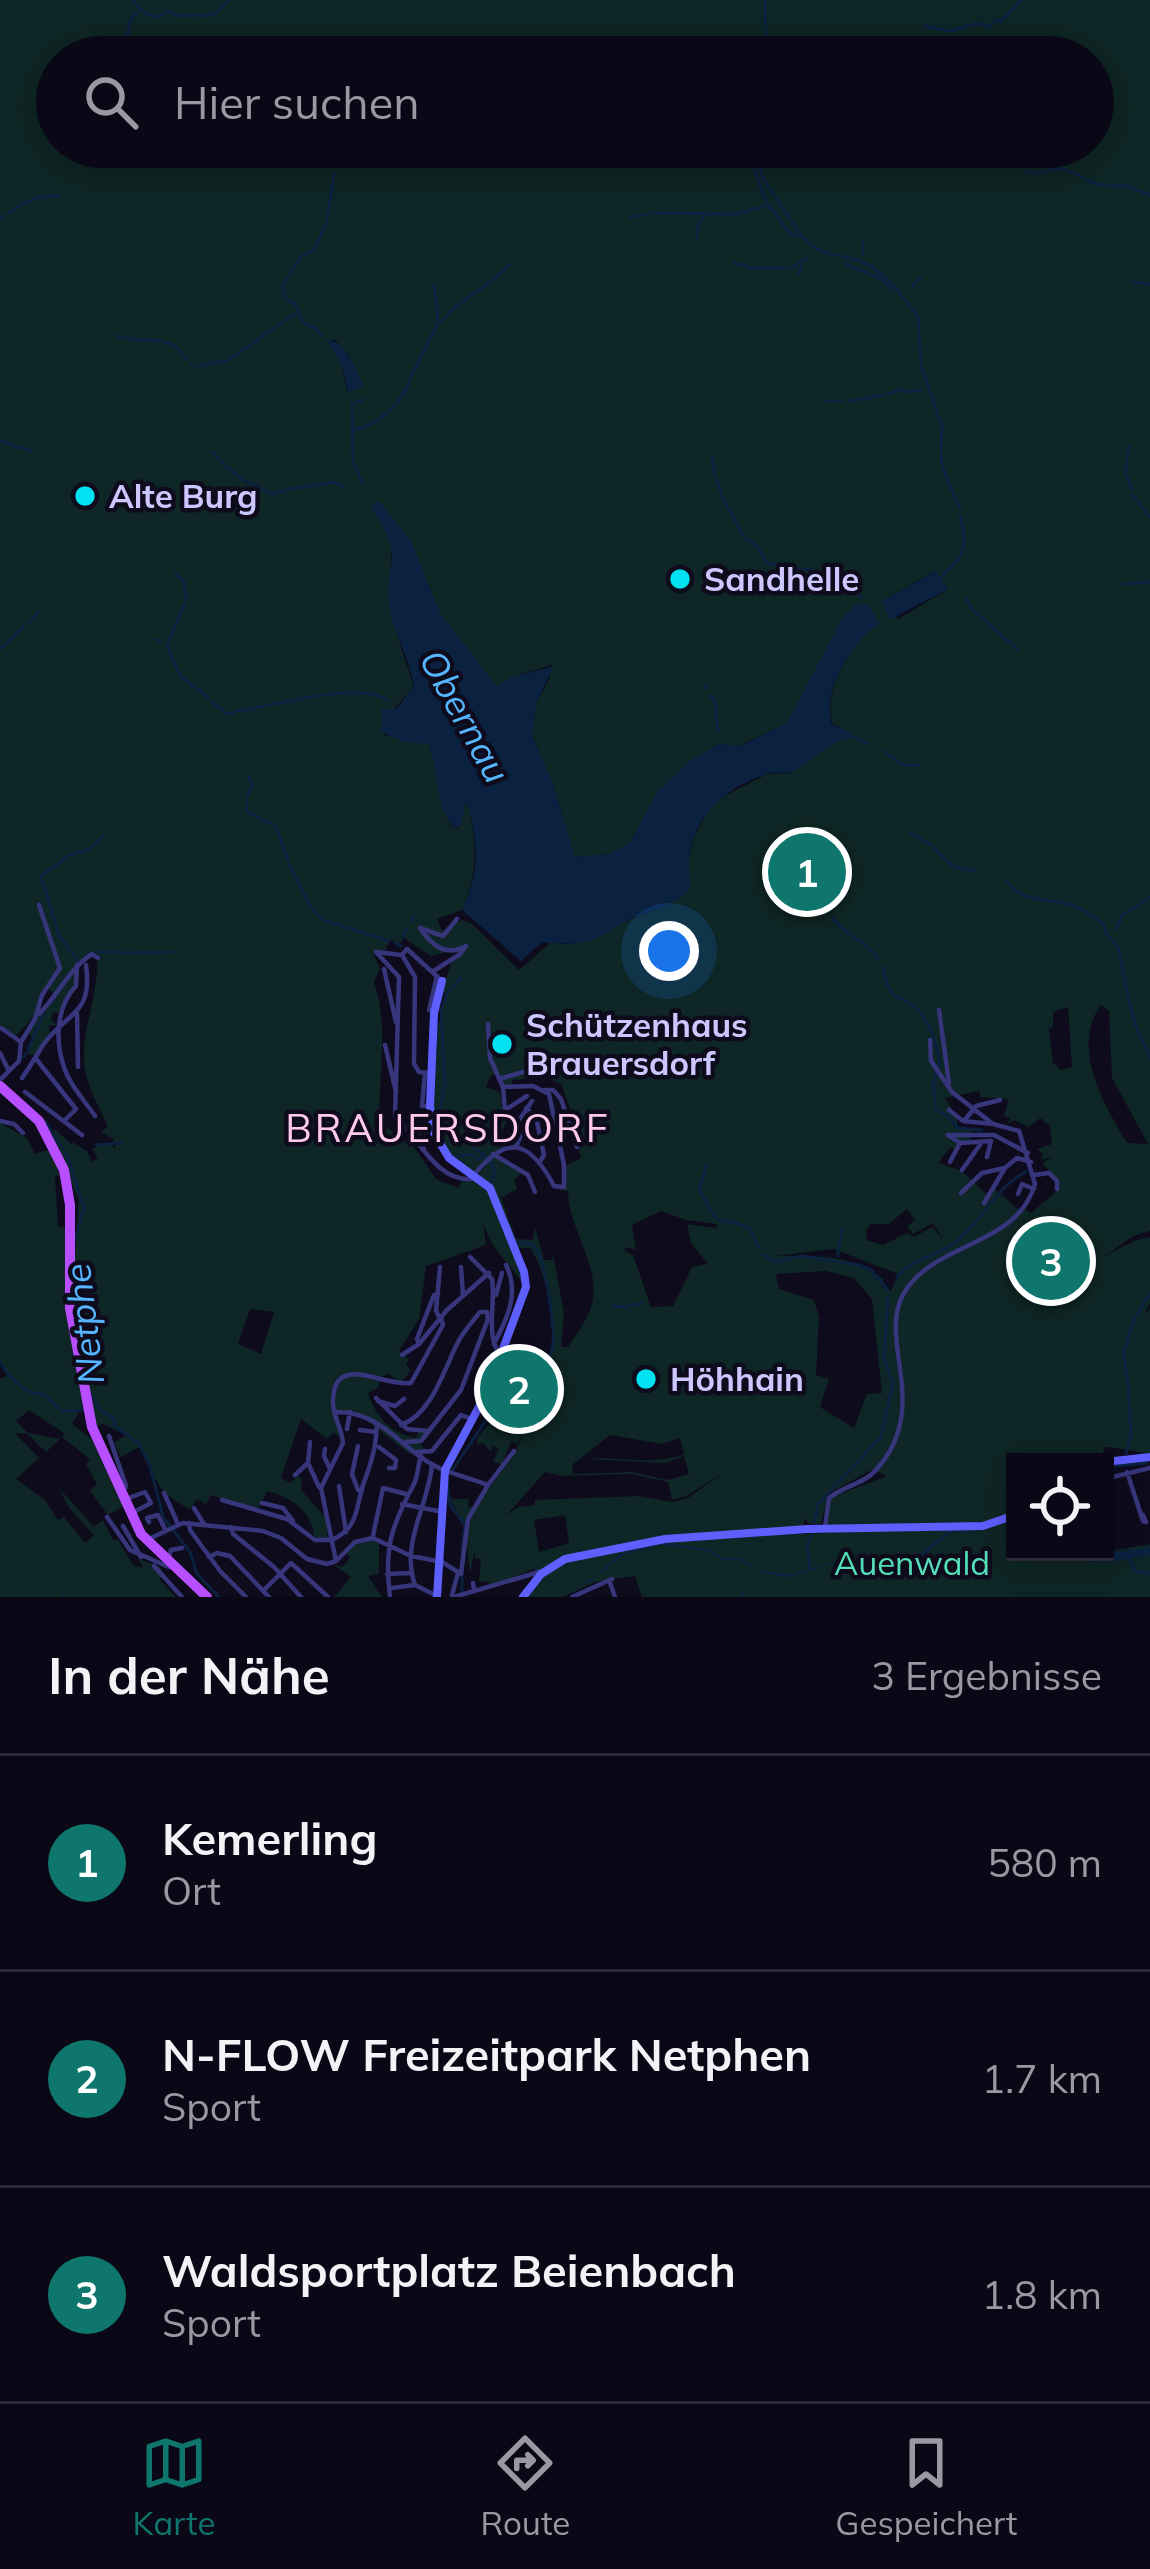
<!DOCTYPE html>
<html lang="de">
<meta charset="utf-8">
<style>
body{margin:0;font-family:Mulish,sans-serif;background:#13111f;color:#f1f3f6}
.controls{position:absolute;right:36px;bottom:36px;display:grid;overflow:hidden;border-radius:0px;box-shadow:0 6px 30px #0003}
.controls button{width:108px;height:108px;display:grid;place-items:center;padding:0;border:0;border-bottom:3px solid #2a2935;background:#0a0816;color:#f1f3f6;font:60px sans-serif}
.you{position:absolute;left:669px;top:951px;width:42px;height:42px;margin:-30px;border:9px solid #fff;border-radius:50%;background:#1a73e8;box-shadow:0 0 0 18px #1a73e833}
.badge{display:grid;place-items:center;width:78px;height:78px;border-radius:50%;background:#0f766e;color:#fff;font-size:39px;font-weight:700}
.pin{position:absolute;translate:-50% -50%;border:6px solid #fff;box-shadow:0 3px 12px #0006}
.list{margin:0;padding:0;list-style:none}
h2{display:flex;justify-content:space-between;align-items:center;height:156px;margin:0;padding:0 48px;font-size:51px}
h2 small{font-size:39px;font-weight:400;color:#999aa1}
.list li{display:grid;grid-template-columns:78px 1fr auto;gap:36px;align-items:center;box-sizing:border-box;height:216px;padding:0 48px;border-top:3px solid #2a2935}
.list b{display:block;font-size:45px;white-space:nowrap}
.list p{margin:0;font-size:39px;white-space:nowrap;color:#999aa1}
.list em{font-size:39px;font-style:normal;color:#999aa1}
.icon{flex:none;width:66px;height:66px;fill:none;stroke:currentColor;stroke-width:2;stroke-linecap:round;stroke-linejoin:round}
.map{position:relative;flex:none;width:1150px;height:1597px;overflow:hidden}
.search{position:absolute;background:#0a0816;box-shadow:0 6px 30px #0003;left:36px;right:36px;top:36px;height:132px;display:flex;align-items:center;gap:30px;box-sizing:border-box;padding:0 42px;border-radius:66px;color:#999aa1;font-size:45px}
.sheet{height:804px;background:#0a0816}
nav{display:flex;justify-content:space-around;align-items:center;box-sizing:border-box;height:168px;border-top:3px solid #2a2935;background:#0a0816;font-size:33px;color:#999aa1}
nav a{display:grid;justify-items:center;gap:6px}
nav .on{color:#0f766e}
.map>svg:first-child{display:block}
.green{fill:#0e2625;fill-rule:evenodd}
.water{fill:#0b2140}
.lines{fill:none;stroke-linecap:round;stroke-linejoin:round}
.stream{stroke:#0b2140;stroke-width:3}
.river{stroke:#0b2140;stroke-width:8}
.street{stroke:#37367c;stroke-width:4.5}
.secondary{stroke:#5e5fff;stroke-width:8}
.primary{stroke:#b74eff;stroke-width:10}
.poi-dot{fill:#00e1f2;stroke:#0e0b1d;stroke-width:4.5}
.labels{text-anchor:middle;stroke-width:9;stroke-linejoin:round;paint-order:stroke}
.poi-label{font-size:33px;font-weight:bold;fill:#ccc7ff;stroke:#0e0b1d;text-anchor:start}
.park-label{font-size:33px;fill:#54deb7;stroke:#0e0b1d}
.water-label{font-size:36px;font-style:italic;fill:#55b6ff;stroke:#0e0b1d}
.quarter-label{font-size:39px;letter-spacing:3px;fill:#ffc9ed;stroke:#0e0b1d}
</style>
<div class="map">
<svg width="1150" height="1597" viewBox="0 0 1150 1597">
<rect width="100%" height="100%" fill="#0e0b1d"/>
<path class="green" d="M0,0H1150V1231L1133,1236L1105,1256L1136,1240L1150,1237V1304L1144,1314L1150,1309V1453C1133,1453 1121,1447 1103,1447L1105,1459L1097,1462H1015V1511L991,1523L827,1525V1506L832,1497L887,1476L873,1469L828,1494L821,1524H809L805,1518L803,1526L680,1538L979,1528L1015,1516V1552L1099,1553L1150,1544V1597H642L635,1576L595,1582L563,1597H525L543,1574L534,1569L490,1587L488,1581L479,1582L481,1559L475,1558V1549L470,1574L467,1545L461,1544L464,1523L450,1499H469L468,1507H475L513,1456L525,1431L517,1444L511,1441L502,1465L493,1461L499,1449L492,1445L491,1452L484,1443L477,1444V1438L495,1417L505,1421L520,1408L532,1419L551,1375L544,1369C561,1343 548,1273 530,1248H513L525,1286C511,1265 492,1251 483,1223L486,1245L426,1266L419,1319L399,1351L409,1360L406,1365L411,1370L401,1383L389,1374L382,1377L378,1388L368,1393C376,1417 390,1433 416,1438L419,1431H426L419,1443L425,1449L423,1455L417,1450L410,1454L359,1415L333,1412L341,1437L333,1433L327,1439L301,1419L281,1478L290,1483L298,1476L302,1479L301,1490L326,1518L328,1538L321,1540L314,1535C311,1510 290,1497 267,1491L258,1510L211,1495L206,1504L197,1499L190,1509C154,1491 158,1481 141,1446L121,1457L114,1443L126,1435L103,1424L94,1428L71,1306L79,1201L50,1134L55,1129L72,1145V1142L87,1151L92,1162L98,1158L92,1149L109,1143L116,1150L113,1139L101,1132L108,1126C99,1106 85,1084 84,1061C83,1024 100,990 97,953L76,964L75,985L60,1013L53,1012L51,1020L57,1025L49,1026L50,1037L37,1057L28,1053L32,1036L26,1033L56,995L47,988L36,1014L15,1037L0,1026ZM57,57H1093V147H57ZM335,340L349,355L363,386L347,391L342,365L328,341ZM380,502L411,541L440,613L497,688L512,677L552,665L549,680L537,701L532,736L552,781L575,857L609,854L630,843L657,792L689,761L719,744L739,746L787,723L842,619L854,606L879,624C852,640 821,693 833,724L839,726L838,740L791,773L767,774L713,802L694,837L688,863L690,888C672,907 654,909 632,919C604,930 584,951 551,942L519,970L471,923L462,920L442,931L437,919L462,910C479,872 476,845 469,805L466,803L458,828L452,827C435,800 439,774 429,744L384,735L393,710L414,687L392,619L391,535L372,508ZM935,571L948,589L898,619L882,601ZM404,938L431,956L451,951L461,954L452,961L442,990L445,993L441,1022L437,1023C440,1079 413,1135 474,1175L496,1151L516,1146L520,1136L529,1140L532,1122L526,1125L519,1120L508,1138L500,1134L510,1117L503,1112L500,1092L486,1087L491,1075H498L505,1087L512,1086V1080L545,1077L561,1084L584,1146L579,1148L581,1158L565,1166V1187L556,1189L568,1191C568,1229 601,1265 592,1304C588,1319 576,1335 568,1347H561L564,1313L553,1255L552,1260H544L535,1227L533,1240L516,1239L501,1198L517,1189L514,1180L523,1172L493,1156L475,1179L462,1181L458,1188L436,1179L409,1140L402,1142L379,1119C379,1073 389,1026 374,982L380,969L373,952L384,953L390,940L400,944ZM1101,1005L1109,1011L1112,1078L1148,1144L1127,1143C1104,1104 1070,1048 1101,1005ZM1068,1007L1072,1067L1061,1070L1053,1063L1049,1028L1053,1027V1012ZM979,1091L980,1097L1009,1099L1004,1116L1011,1118L1005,1125L1014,1120L1029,1127L1040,1118L1050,1126L1052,1144L1037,1149L1043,1154L1041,1160L1052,1157L1043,1163L1056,1182V1192L1031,1213L1023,1208L1020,1211L995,1189L988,1196L962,1171L938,1163L950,1147L958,1151L962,1144H969L973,1129L957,1127V1117L945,1098ZM907,1209L915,1220L907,1226L913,1234L933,1223L943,1239L932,1227L914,1237L907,1233L883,1245L867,1240L866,1230L871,1224H889ZM661,1211L686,1220L718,1224L715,1228L687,1224L691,1243L708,1264L692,1267L673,1306L651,1307L633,1255L624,1250L626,1247L636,1250L632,1225ZM834,1249L898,1274L891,1291L881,1286L884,1279C845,1253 820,1256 776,1256ZM826,1271L854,1278L872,1299L882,1393L867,1394L854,1428L820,1407L829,1379L816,1375L819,1317L814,1300L779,1289L776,1274ZM250,1309L274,1312L261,1354L238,1344ZM610,1435L662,1444L680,1438L684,1454C653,1467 617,1455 584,1459L665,1463L684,1456L689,1474L668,1480L632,1472L573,1474L572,1465ZM545,1472L562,1476L632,1474L668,1482L672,1500L688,1495L723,1473L688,1498L673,1502L637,1496L535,1500V1505L518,1507L507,1515ZM565,1515L569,1543L539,1552L534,1520Z
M0,1123L27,1138L35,1154L54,1148L64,1174L55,1176L58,1226L67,1228L83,1406L72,1424L98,1444L126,1505L108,1515L90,1491L97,1484L86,1464L90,1459L62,1437L64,1433L29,1410L16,1421L28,1433L60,1439L46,1452L26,1433H15L39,1458L16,1479L45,1500L58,1520L64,1517L85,1543L94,1535L69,1508L59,1488L94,1527L103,1520L113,1540H118L133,1565L143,1568L139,1559L160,1567L164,1574L159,1579L176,1597H0V1379L7,1376L0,1364Z
M518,1359L539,1373L531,1391L506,1417L493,1410L509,1391L504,1385Z
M367,1539L379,1541V1574L368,1576L382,1597H334L351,1577L333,1564L342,1567L350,1558L347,1553L357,1543Z"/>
<path class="water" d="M326,339C346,341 355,367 364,386L348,392L342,365Z
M376,502H380L411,541L440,613L497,687L512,677L554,666L537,701L532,736L552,781L575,857L609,854L630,843L657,792L689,761L719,744L740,746L787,723L842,619L854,606L867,603L880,624C852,639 821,693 832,724L852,733L851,739C826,741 816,760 794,771C786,775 776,771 767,774C714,791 680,831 691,888C668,911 648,908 623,923C607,932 598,940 579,943C566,945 554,942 541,943L521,961L462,910C481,869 477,848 469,805L465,804L461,826L453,827C434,801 439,773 429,744L404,742L381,732L382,709H396L414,687C410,661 397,639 391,615C379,565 411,564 371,508Z
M936,571L948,589L890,620L882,601Z
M949,1530L978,1533L1015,1545L979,1534L952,1532L917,1561L882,1566L867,1561H841L789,1577L764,1574L740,1560H721L710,1552L660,1545L623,1555L594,1579L556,1597L596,1576L621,1553L664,1543L708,1549L723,1558H741L760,1571L791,1574L809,1569V1565L814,1568L840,1560L866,1559L882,1564L913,1560Z"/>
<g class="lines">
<path class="stream" d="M133,0C140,11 154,22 165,13
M765,0V24
M167,11L180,16L199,15
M202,16L215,14L229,0
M131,19L137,12
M924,26L951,31L978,23L988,27L997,20L1001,22L1021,0
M124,57L130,21
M764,57L766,28
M746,147L766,201L791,235H802C817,258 842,253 863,262C875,267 886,278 895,287
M756,147L762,176L800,234
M322,155L328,163
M1026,172H1028
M1031,172L1040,173
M1044,172C1075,161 1080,184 1108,186
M1111,186H1127L1150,195
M9,213C25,202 39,194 59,196
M652,213L736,214L765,206
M629,217L649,214
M0,219L5,216
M697,239L698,224L706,214
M313,251L326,225L334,174
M863,254V241
M735,263L753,268H789
M845,264L880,278L892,290
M792,267L808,258
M798,274L802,266
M495,278L510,265
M1131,282L1150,284
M434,285L438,320
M912,287L921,277
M897,289L918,317L921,365L942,426L941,448
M299,312L294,303L286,300L283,285L301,257L310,252
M442,321L455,307L493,280
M118,336L126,338
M129,339L162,341
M165,342L175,346L186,359
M191,364L193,365
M197,366L227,361L293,315H300L305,324L316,328L322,336
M411,377L438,323
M902,390L908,392
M911,391L922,390
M887,394L899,390
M827,401H841
M849,401L883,395
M354,429C376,428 404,400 410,380
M0,441L11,444
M14,446L32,451
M212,451L223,463
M941,451L942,466L960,509
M712,456L715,475
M225,466L245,481
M1125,474L1129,445
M1127,476L1132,489
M716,479L724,500
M248,482L272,494L286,490
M362,483L353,461L352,404L363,400
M289,489L335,482L344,487
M1132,494L1150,517
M725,502L744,537L757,546
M759,549L766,563L810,570L828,577
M834,572L853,585L861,598
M175,573L184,582L186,599
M939,579C964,558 969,546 960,515
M1123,584L1150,582
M966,599L972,609L1018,650
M185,603L167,645L180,676L208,697
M29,623L38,612
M156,639L160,641
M0,649L24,626
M705,685L706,688
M710,695L715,701L718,732
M211,701L227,714L233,713
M236,711C273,707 360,679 389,701
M849,735L869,744
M884,751L903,765H920
M248,795L252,784L248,775
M247,798V812L276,826L288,860
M910,833L932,845
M91,848L103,836
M934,848L953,866L975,871
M289,864L311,907
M42,875L70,855L89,849
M41,876L59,935L78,961
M1007,881C1021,906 1057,896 1079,908C1086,912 1096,918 1103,923L1106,933L1118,947L1125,981
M312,909L323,920L389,941
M833,919C845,934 871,945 878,959
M412,921L414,915
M1116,929L1123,915L1150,897
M403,937L407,928
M395,943L401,946
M95,952H121
M124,953L173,952
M883,967C891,1011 902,990 919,1011C931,1025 939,1050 940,1068
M461,978L447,993L441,1010L445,1084L440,1111L449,1128L489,1159L495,1170L491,1184
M1125,983L1134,1021
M1134,1022L1150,1058
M436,1044L437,1031
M28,1050L46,1008
M23,1057L27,1053
M937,1072L933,1085L936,1110L948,1116L958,1128L982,1130
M45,1121L68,1158L84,1208L75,1241
M96,1145L123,1143
M455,1157L470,1154L479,1159L484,1156
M707,1163L699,1189L716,1219
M720,1220L739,1224
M741,1225L750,1229L759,1248
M839,1246L843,1229
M762,1254L775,1262L801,1256
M803,1256L859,1265L871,1270L888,1290
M838,1256V1248
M897,1278C912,1257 934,1258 953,1244C981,1224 996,1186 1026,1172
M613,1306L627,1307
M630,1306L641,1303
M76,1308L82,1345
M1124,1353L1134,1319L1150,1293
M84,1355L88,1375
M1124,1356L1128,1382
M0,1362C10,1378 24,1395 43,1394L62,1411L86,1410
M92,1396L100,1410L114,1418L115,1426L139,1444L150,1466L163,1517L190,1552L197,1574L219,1597
M1126,1453L1131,1435L1128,1383
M1105,1467L1147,1463
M452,1471L486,1420L493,1415L508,1420C529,1399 546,1375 553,1346C556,1334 545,1253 533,1246C527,1242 520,1243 514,1242
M447,1480L450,1505L465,1525L462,1553
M814,1523L818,1504L881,1437L893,1383L884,1358L888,1296
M1130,1556L1131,1560
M1131,1562L1134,1569
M810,1569L807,1546L812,1533
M1135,1571L1150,1573
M462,1575V1597
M742,1593V1597
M63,1597V1596"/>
<path class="river" d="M1081,1556L1102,1559L1150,1551"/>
<path class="street" d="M376,952L399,977L395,1117C419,1137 435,1181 471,1179C505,1134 529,1138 554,1186L564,1187V1165L549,1094L533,1086L503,1087
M376,952L402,955L407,949L442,981
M402,955L415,977L414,1064L419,1072L429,1073
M77,965L76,986C56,1007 55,1041 64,1067C69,1084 85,1101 95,1116
M384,969L396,1022
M432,972L460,954L466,946C446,957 432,946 420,928L443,936L457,919
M429,1010L437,976
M939,1010L949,1083
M39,1014C59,994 69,969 92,954L98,958
M77,1014L78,1067
M488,1024L490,1058L503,1087L505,1110L527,1096
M1,1028L21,1042
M385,1045L396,1092
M0,1053L8,1069
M37,1060L76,1109L64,1121
M425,1073L422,1106H430
M22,1078C30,1067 36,1056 43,1045C67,1011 93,1016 86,965
M499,1079L527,1071
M0,1080L19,1061L21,1042L35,1019L42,995L60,968L39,905
M545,1090H553L561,1099L577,1147
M25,1092L82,1135
M526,1108L536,1117L544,1155L541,1160
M949,1110L963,1121L993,1124
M414,1120L424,1149
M0,1121L14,1124L23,1133
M964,1121L976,1106L1000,1100
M948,1135H994L1028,1153
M948,1135L960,1143L991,1141L987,1157
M508,1137L532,1101
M516,1147L526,1124
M493,1154L528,1175L535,1192
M950,1162L960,1143
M962,1170L982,1142
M1034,1175L1049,1173L1057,1181V1189
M961,1193L982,1173L1005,1168L1017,1158L1031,1162
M1018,1194L1022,1184L1034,1189
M984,1203L1005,1168
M470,1257L492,1279C496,1303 485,1335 500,1355
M461,1267L463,1295
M496,1295L502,1273
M440,1319L436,1311L440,1267
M419,1344L417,1339L434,1295L438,1294
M494,1344C507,1319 520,1293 506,1265
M402,1355L419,1344L447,1310L489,1273
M376,1398L407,1429L428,1431
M378,1401L395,1406L404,1399
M334,1412C381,1411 397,1445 433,1465C450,1474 470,1478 488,1485
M401,1425C431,1415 444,1370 457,1344C462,1333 472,1322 480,1312H487L488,1319L461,1390L421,1441L406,1442
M347,1429L350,1412
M360,1430L376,1432
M109,1436L126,1486L123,1491
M310,1442L308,1463L319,1487
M358,1446L352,1474L358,1490L362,1491
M379,1447L396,1460L395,1468H389
M325,1449L324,1456L330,1469
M417,1452L432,1451L461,1415L472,1419
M432,1464C429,1505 400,1543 415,1585L437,1596
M1127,1472L1143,1521L1146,1522L1143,1515
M295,1475L308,1463
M1105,1479L1150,1468
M339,1486L346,1532
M164,1493L178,1524
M126,1499L145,1492L151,1503L132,1513
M222,1500L287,1519L315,1540H330
M262,1503L283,1508L293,1521
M402,1504L443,1512
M194,1508L204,1524
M107,1517L130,1550L169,1567
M149,1522L147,1518L158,1515L165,1529
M189,1523L190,1530L220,1571L246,1597
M123,1526L141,1557
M231,1527L233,1534L274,1567L301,1597
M825,1527L829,1498C843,1486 864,1484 876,1470C933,1407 876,1340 904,1293C935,1241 1017,1247 1035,1184L1019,1131L993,1124L952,1092L931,1061L930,1040
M373,1536L383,1488L406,1494
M151,1538L183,1523L263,1531L281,1538L307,1559L327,1564L336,1561L355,1542L373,1538L411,1556L442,1562L461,1574L468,1519L488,1485L514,1451
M332,1540C360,1527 355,1508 364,1482C372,1461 376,1447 377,1424
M209,1557L217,1553L230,1556L269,1597
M168,1560L171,1550L182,1548
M336,1561L321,1488L343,1443C342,1429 334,1418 333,1404C332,1350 382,1387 411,1383L443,1325L441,1318
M154,1566L182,1597
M387,1574L410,1573
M609,1580L615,1597
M473,1583L474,1589
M392,1588L415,1585
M263,1591L291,1563L328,1597
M452,1595L458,1573
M390,1597C384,1547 391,1527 414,1484C418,1476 418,1464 421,1456
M454,1597L539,1572
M572,1597L612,1579"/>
<path class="secondary" d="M1105,1462L1150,1457
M437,1597L445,1470L487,1392L526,1287L524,1272L490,1188L449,1158L434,1133L430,1106L434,1013L442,981
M523,1597L541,1574L565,1559L665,1539L807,1529L983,1526L1015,1515"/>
<path class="primary" d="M0,1086L39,1121L64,1170L70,1205V1308L92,1427L141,1534L207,1597"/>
</g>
<g class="poi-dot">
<circle cx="85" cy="496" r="12"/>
<circle cx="680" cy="579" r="12"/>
<circle cx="502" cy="1044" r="12"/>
<circle cx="646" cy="1379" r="12"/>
</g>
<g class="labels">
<g class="poi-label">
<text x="109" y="508">Alte Burg</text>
<text x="704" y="591">Sandhelle</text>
<text x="526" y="1037">Schützenhaus<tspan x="526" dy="38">Brauersdorf</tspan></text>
<text x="670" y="1391">Höhhain</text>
</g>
<g class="park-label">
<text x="912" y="1575">Auenwald</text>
</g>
<g class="water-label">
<text transform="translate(465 716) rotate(61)" y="13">Obernau</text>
<text transform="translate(84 1324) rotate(-97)" y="13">Netphe</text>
</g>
<g class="quarter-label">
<text x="448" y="1142">BRAUERSDORF</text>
</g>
</g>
</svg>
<div class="controls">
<button><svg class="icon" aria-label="locate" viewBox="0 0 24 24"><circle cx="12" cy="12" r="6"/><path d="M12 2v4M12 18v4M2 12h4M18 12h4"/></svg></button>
</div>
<div class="you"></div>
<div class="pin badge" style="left:807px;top:872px">1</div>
<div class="pin badge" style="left:519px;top:1389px">2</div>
<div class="pin badge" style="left:1051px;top:1261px">3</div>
<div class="search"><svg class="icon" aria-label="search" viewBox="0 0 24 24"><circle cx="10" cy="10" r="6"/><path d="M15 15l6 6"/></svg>Hier suchen</div>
</div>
<section class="sheet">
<h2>In der Nähe<small>3 Ergebnisse</small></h2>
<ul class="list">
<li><span class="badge">1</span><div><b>Kemerling</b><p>Ort</p></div><em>580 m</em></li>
<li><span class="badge">2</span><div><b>N-FLOW Freizeitpark Netphen</b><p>Sport</p></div><em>1.7 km</em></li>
<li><span class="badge">3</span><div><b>Waldsportplatz Beienbach</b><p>Sport</p></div><em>1.8 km</em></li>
</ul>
</section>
<nav>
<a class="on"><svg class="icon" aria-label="map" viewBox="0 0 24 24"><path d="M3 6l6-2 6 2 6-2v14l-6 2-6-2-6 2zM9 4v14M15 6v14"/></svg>Karte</a>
<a><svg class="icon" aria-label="directions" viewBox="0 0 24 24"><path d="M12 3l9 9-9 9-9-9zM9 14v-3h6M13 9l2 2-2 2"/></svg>Route</a>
<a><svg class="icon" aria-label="saved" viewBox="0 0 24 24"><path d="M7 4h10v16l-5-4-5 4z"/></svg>Gespeichert</a>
</nav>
